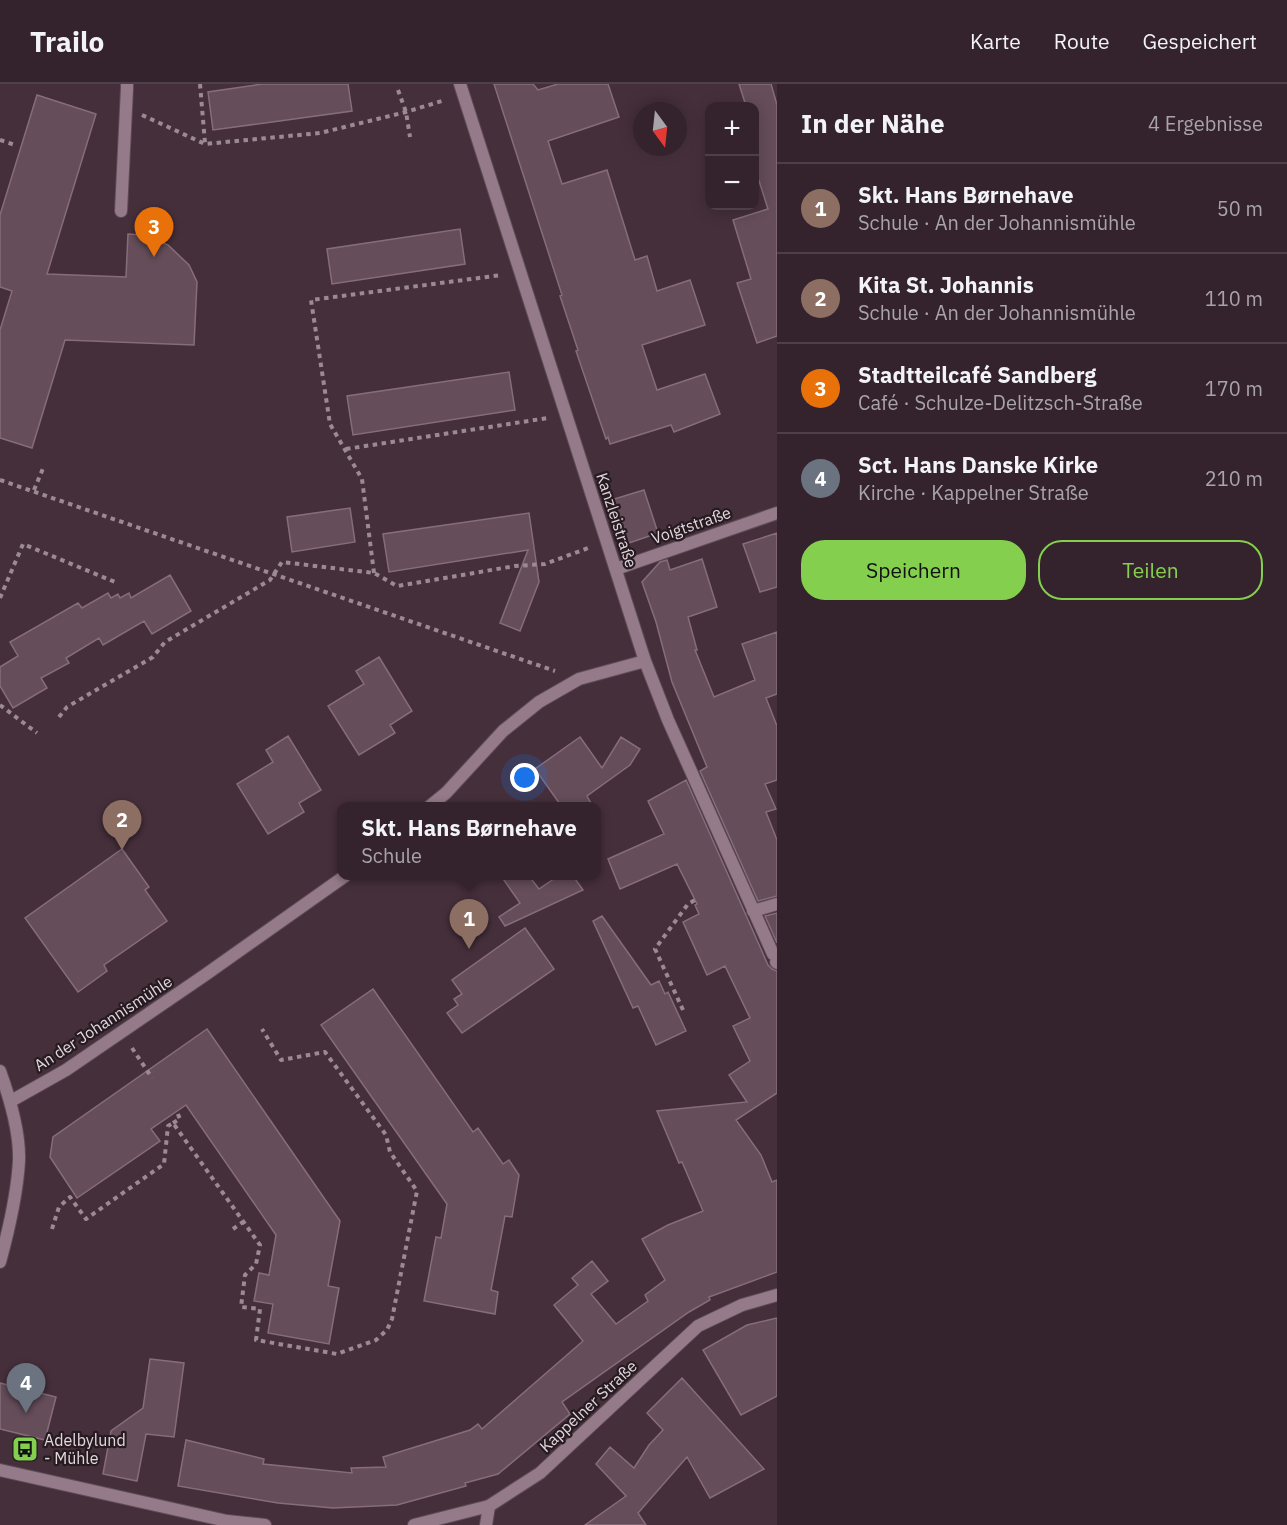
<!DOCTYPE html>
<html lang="de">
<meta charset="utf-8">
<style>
body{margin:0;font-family:"IBM Plex Sans",sans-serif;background:#3f2f38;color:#f1f3f6}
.controls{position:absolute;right:18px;top:18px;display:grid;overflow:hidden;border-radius:12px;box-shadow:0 3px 15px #0003}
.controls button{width:54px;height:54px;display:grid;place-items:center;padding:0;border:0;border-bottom:2px solid #4e4048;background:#34232c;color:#f1f3f6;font:30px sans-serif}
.compass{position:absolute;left:633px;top:18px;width:54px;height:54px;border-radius:50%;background:#34232c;box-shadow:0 3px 15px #0003;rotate:165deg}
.you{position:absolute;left:525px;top:694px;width:21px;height:21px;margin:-15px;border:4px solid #fff;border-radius:50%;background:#1a73e8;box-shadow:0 0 0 9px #1a73e833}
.badge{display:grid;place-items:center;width:39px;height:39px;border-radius:50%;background:#84d04e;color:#fff;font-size:20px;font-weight:700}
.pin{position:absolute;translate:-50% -50px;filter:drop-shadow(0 2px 3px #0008)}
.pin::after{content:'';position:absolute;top:32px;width:21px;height:18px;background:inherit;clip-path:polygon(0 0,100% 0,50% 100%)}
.popup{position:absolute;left:337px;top:718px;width:264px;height:78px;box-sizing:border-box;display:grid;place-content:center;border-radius:12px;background:#34232c;filter:drop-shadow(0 2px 4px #0005);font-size:20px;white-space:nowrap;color:#a9a4a9}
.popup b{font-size:22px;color:#f1f3f6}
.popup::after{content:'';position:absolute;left:50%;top:100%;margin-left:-12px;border:12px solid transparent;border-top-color:#34232c}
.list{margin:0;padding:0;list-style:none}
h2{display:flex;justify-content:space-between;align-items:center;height:78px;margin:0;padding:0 24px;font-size:26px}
h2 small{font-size:20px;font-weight:400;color:#a9a4a9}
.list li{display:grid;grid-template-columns:39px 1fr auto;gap:18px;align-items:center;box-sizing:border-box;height:90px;padding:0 24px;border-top:2px solid #4e4048}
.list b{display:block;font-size:22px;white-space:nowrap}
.list p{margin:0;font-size:20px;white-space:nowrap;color:#a9a4a9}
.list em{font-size:20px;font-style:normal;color:#a9a4a9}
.actions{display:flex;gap:12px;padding:18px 24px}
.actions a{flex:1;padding:14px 0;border:2px solid #84d04e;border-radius:24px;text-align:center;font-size:21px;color:#84d04e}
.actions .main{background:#84d04e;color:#111}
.map{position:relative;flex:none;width:777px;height:1441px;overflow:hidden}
header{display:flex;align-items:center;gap:36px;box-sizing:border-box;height:84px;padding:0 30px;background:#34232c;border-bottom:2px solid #4e4048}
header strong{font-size:28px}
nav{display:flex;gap:33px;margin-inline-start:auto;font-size:21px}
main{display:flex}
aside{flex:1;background:#34232c}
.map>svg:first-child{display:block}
.building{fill:#654d5a;stroke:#876d7b;stroke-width:1.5}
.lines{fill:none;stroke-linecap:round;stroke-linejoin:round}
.service-casing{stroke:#5f4c56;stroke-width:14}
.minor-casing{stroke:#5f4c56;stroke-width:14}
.tertiary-casing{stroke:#5f4c56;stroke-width:14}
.path{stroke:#9c8a93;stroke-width:4;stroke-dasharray:4.5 4.5;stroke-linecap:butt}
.service{stroke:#957b89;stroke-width:12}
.minor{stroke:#957b89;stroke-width:12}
.tertiary{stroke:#957b89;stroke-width:12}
.labels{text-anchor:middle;stroke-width:4.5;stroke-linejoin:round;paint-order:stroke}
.street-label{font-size:16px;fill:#e4d6dd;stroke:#251b20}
.poi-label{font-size:16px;fill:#e4d6dd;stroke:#251b20;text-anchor:start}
</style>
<header>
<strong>Trailo</strong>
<nav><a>Karte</a><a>Route</a><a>Gespeichert</a></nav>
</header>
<main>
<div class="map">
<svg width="777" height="1441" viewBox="0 0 777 1441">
<rect width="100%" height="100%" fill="#452f3b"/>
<path class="building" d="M262,0H348L352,27L213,46L208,8Z
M494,0H533L538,6L558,0H608L619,33L548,57L562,100L607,86L635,176L647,172L657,207L690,196L705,241L642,261L657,306L705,290L720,330L674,348L671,341L610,360L608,353L606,355L576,267L578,266L560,212L562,211Z
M739,0H771L777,21V252L757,259L737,199L751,195L733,136L768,125L754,81V22H746Z
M37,11L96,30L47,190L126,193L128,150L142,151L168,161L189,181L197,198L194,261L65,256L32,364L0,354V246L12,207L0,203V131Z
M460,145L465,180L332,200L327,165Z
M509,288L515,326L353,351L347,312Z
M644,406L658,449L626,460L611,416Z
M350,424L355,458L292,468L287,433Z
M529,429L539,498L520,547L500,539L528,466L389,488L383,450Z
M777,449V503L760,508L743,460Z
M702,475L717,523L688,533L697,566H695L714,613L755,596L742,560L777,548V610L766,614L777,642V696L765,700L776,725L766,728L777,756V812L758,817L700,687L707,683L672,598L656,538L642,498L660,478L667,476L670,486Z
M170,491L191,527L152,550L144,537L103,561L99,554L66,574L69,579L41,594L47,604L13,624L0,602V583L18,572L10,558L78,519L82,524L108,509L111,514L118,510L120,514L129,509L131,514Z
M379,573L412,627L390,641L395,649L359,671L328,622L364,600L356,587Z
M288,652L321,706L299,719L304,728L268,750L237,700L273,678L266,666Z
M580,653L602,684L621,653L640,665L630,681L587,712L593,723H562L535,685Z
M686,696L768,881L772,885L777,887V1009L736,1036L761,1071L772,1098L777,1096V1188L709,1213L710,1216L689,1228L562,1318L570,1330L498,1390L465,1399L466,1402L397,1421L333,1424L278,1419L178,1402L186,1356L264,1375L263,1380L352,1389L351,1384L386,1383L383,1373L470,1346L478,1340L482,1345L583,1257L554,1221L578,1201L572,1194L592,1177L608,1197L591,1210L616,1240L648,1217L645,1211L665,1196L642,1155L668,1141L703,1127L682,1078L679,1079L657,1027L747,1018L729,991L750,977L733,942L750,934L725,882L707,891L683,838L699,830L695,821L697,820L677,780L620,805L608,775L664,750L648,717Z
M122,765L149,803L145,806L167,837L104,881L107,887L78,908L25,834Z
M501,792H529L539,805L558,792H573L583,806L505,842L499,833L520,819Z
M777,829V859L765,832Z
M602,832L651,901L659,897L665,910L668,908L686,947L656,961L638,922L633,924L593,837Z
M525,844L554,885L462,949L447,929L458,921L454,915L462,910L452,896Z
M373,905L473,1048L478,1044L503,1080L509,1076L519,1091L512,1133L505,1132L491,1206L498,1208L495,1230L424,1217L436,1153L441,1154L447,1120L321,941Z
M207,945L340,1137L328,1202L339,1204L329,1260L268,1249L273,1220L254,1217L259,1189L269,1191L276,1151L186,1021L151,1045L160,1057L77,1114L50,1073L53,1053Z
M777,1234V1312L741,1331L703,1266L747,1241Z
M150,1275L184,1279L174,1353L146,1350L137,1397L103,1390L111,1347L143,1324Z
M682,1294L764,1385L710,1414L687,1373L638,1429L646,1441H585L626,1412L596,1380L610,1363L634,1384L649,1361L663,1346L647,1329Z
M0,1299L56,1313L45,1356L0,1345Z"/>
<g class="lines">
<g class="service-casing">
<path id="service" d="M121,127L127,4"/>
</g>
<g class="minor-casing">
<path id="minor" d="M460,0L645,577L668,636L773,870
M127,4V0
M616,485L777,429
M430,722L446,709L503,647L539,618L579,595L645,577
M753,827L777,820
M776,878L777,879
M0,987C9,1012 20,1050 19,1077C17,1112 9,1145 0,1178
M11,1017L66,986L205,891L345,792
M486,1441L489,1422"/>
</g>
<g class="tertiary-casing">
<path id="tertiary" d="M0,1386L227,1437L265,1441
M414,1441L489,1422L540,1389L698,1242L742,1221L777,1211"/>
</g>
<path class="path" d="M200,0L205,59
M398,6L406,28L410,53
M142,31L205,60L320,49L406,28L445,16
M0,56L15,61
M346,365L548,334
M0,396L555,587
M34,406L44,382
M374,489L362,395L330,340L311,216L502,191
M0,514L23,460L115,498
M0,621L37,649
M59,633L67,623L153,573L165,558L270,496L282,478L374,489L397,502L515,482L545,480L591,463
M683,926L655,865L688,820L695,816
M132,964L152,994
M173,1039L180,1035L177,1028
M52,1145L59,1123L70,1113L86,1135L164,1080L168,1042L173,1039L260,1161L256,1180L245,1191L241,1223L260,1225L256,1256L337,1270L376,1256L387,1246L392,1235L417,1107L390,1068L386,1051L325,968L281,976L262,945
M233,1145L243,1138"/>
<use href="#service" class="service"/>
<use href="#minor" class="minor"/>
<use href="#tertiary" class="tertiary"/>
</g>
<defs>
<g id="bus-square" transform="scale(1.35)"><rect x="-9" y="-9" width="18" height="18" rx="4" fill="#84d04e" stroke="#251b20"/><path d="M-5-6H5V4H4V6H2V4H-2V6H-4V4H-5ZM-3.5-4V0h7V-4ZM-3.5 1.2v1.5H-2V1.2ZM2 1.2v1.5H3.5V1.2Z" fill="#111"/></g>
</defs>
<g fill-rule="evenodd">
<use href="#bus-square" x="25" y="1365"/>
</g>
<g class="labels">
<g class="street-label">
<text transform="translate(617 436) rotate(72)" y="6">Kanzleistraße</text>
<text transform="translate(691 441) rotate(-19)" y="6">Voigtstraße</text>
<text transform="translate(103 939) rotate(-33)" y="6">An der Johannismühle</text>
<text transform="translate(588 1322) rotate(-43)" y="6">Kappelner Straße</text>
</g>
<g class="poi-label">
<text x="44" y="1362">Adelbylund<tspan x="44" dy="18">- Mühle</tspan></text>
</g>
</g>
</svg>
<div class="controls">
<button>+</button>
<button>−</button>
</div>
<svg class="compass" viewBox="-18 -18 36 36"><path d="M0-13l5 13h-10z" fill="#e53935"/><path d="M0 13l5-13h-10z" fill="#a9a4a9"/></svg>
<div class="you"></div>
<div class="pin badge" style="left:469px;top:865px;background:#8d6e63">1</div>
<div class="popup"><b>Skt. Hans Børnehave</b>Schule</div>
<div class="pin badge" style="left:122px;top:766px;background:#8d6e63">2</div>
<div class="pin badge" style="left:154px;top:173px;background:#e8710a">3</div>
<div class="pin badge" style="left:26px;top:1329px;background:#6b7280">4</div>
</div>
<aside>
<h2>In der Nähe<small>4 Ergebnisse</small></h2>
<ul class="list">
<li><span class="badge" style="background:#8d6e63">1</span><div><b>Skt. Hans Børnehave</b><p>Schule · An der Johannismühle</p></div><em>50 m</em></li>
<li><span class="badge" style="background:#8d6e63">2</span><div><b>Kita St. Johannis</b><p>Schule · An der Johannismühle</p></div><em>110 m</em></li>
<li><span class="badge" style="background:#e8710a">3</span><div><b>Stadtteilcafé Sandberg</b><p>Café · Schulze-Delitzsch-Straße</p></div><em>170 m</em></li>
<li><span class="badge" style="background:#6b7280">4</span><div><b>Sct. Hans Danske Kirke</b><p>Kirche · Kappelner Straße</p></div><em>210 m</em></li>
</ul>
<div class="actions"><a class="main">Speichern</a><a>Teilen</a></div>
</aside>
</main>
